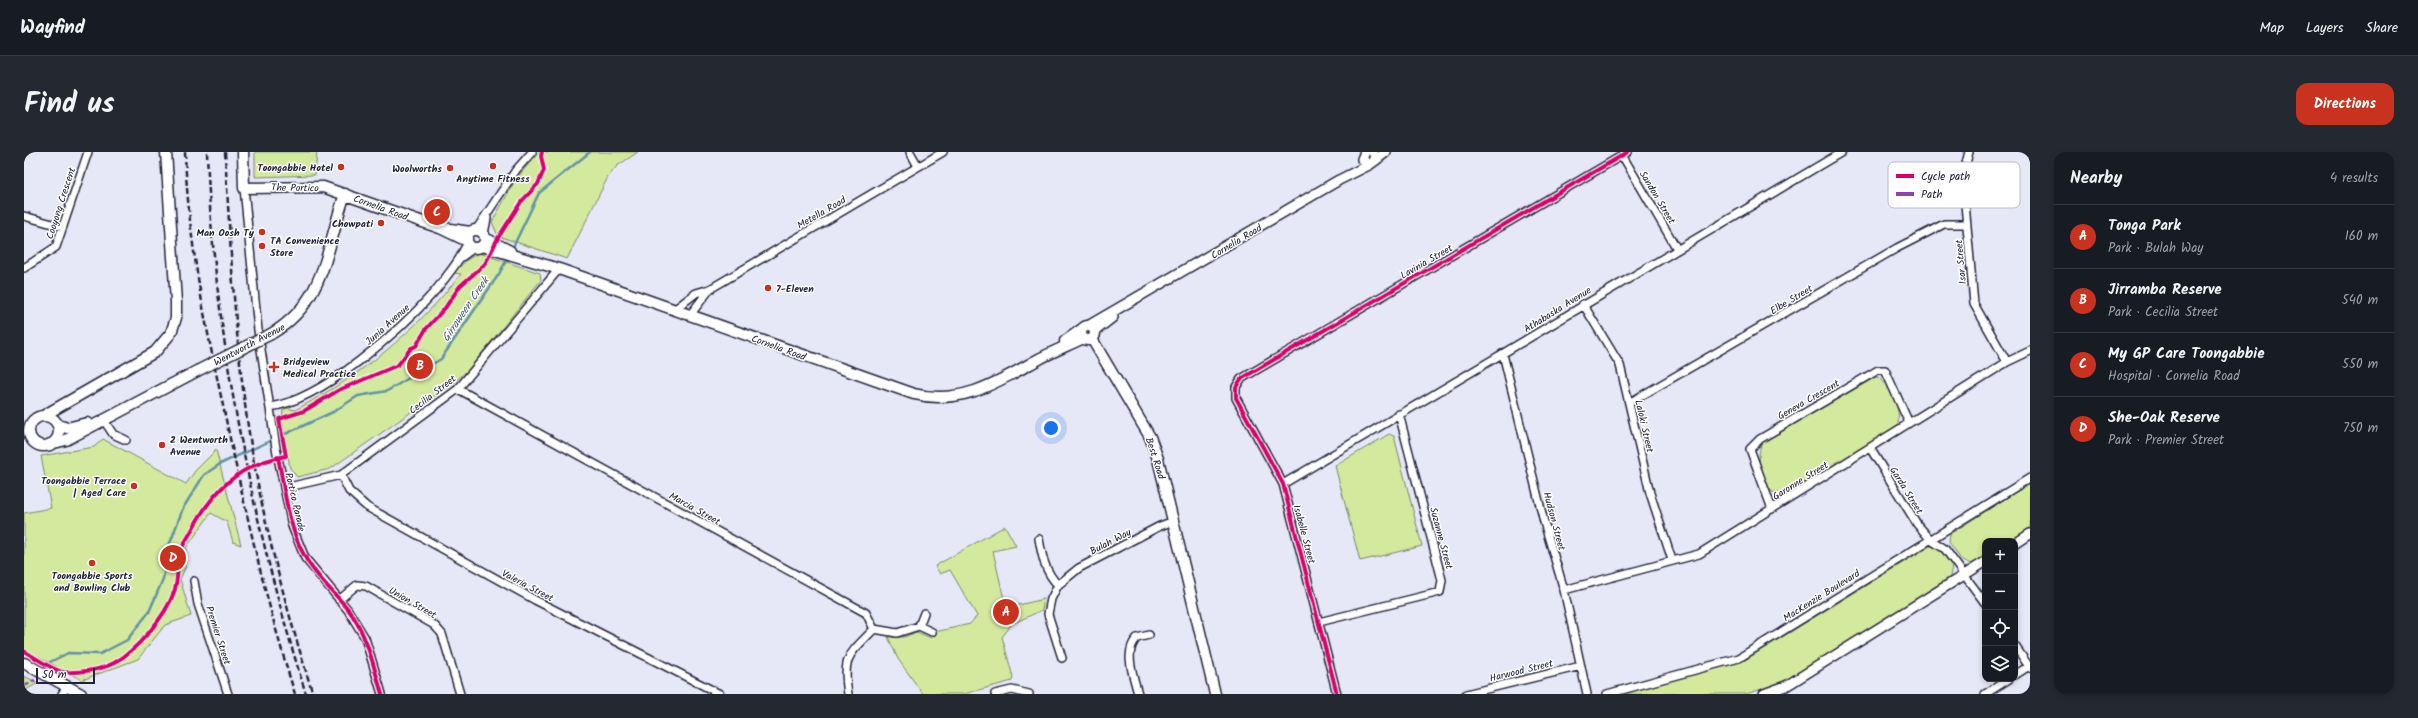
<!DOCTYPE html>
<meta charset="utf-8">
<style>
body{margin:0;font-family:Kalam,sans-serif;background:#242831;color:#f1f3f6}
.controls{position:absolute;right:12px;bottom:12px;display:grid;overflow:hidden;border-radius:8px;box-shadow:0 2px 6px #0003}
.controls button{width:36px;height:36px;display:grid;place-items:center;padding:0;border:0;border-bottom:1px solid #363941;background:#171b24;color:#f1f3f6;font:20px sans-serif}
.scale{position:absolute;left:12px;bottom:10px;width:59px;box-sizing:border-box;padding-left:4px;border:2px solid #22223b;border-top:0;font-size:11px;line-height:14px;white-space:nowrap;color:#22223b;-webkit-text-stroke:3px #fff;paint-order:stroke}
.you{position:absolute;left:1027px;top:276px;width:14px;height:14px;margin:-10px;border:3px solid #fff;border-radius:50%;background:#1a73e8;box-shadow:0 0 0 6px #1a73e833}
.badge{display:grid;place-items:center;width:26px;height:26px;border-radius:50%;background:#c8321e;color:#fff;font-size:13px;font-weight:700}
.pin{position:absolute;translate:-50% -50%;border:2px solid #fff;box-shadow:0 1px 4px #0006}
.list{margin:0;padding:0;list-style:none}
h2{display:flex;justify-content:space-between;align-items:center;height:52px;margin:0;padding:0 16px;font-size:17px}
h2 small{font-size:13px;font-weight:400;color:#9ea1a6}
.list li{display:grid;grid-template-columns:26px 1fr auto;gap:12px;align-items:center;box-sizing:border-box;height:64px;padding:0 16px;border-top:1px solid #363941}
.list b{display:block;font-size:15px;white-space:nowrap}
.list p{margin:0;font-size:13px;white-space:nowrap;color:#9ea1a6}
.list em{font-size:13px;font-style:normal;color:#9ea1a6}
.icon{flex:none;width:22px;height:22px;fill:none;stroke:currentColor;stroke-width:2;stroke-linecap:round;stroke-linejoin:round}
.map{position:relative;flex:none;width:2006px;height:542px;overflow:hidden;border-radius:12px}
header{display:flex;align-items:center;gap:24px;box-sizing:border-box;height:56px;padding:0 20px;background:#171b24;border-bottom:1px solid #363941}
header strong{font-size:19px}
nav{display:flex;gap:22px;margin-inline-start:auto;font-size:14px}
.intro{display:flex;align-items:center;justify-content:space-between;box-sizing:border-box;height:96px;padding:0 24px}
h1{margin:0;font-size:28px}
.button{padding:10px 18px;border-radius:12px;background:#c8321e;color:#fff;font-size:14px;font-weight:700}
main{display:flex;gap:24px;padding:0 24px}
aside{flex:1;background:#171b24;border-radius:12px;box-shadow:0 2px 6px #0003}
.map>svg:first-child{display:block}
.green{fill:#d3e99e;stroke:#7a866c}
.lines{fill:none;stroke-linecap:round;stroke-linejoin:round}
.stream{stroke:#6392a6;stroke-width:2.5}
.minor-casing{stroke:#22223b;stroke-width:10}
.tertiary-casing{stroke:#22223b;stroke-width:12}
.secondary-casing{stroke:#22223b;stroke-width:13}
.minor{stroke:#fff;stroke-width:7}
.tertiary{stroke:#fff;stroke-width:9}
.secondary{stroke:#fff;stroke-width:10}
.rail{stroke:#22223b;stroke-width:2.5;stroke-dasharray:6 3;stroke-linecap:butt}
.secondary-bridge-casing{stroke:#22223b;stroke-width:13;stroke-linecap:butt}
.secondary-bridge{stroke:#fff;stroke-width:10}
.quiet{stroke:#8e44ad;stroke-width:3;stroke-dasharray:6 3;stroke-linecap:butt}
.cycleway-casing{stroke:#fff;stroke-width:6}
.cycleway{stroke:#d6006c;stroke-width:4}
.poi-dot{fill:#c8321e;stroke:#fff;stroke-width:1.5}
.labels{text-anchor:middle;stroke-width:3;stroke-linejoin:round;paint-order:stroke}
.poi-label{font-size:10px;font-weight:bold;fill:#22223b;stroke:#fff;text-anchor:end}
.street-label{font-size:10px;fill:#22223b;stroke:#fff}
.water-label{font-size:11px;font-style:italic;fill:#435a70;stroke:#fff}
.key{fill:#fff;stroke:#bdbdc4;stroke-width:1}
.key-label{font-size:11px;fill:#22223b}
</style>
<header>
<strong>Wayfind</strong>
<nav><a>Map</a><a>Layers</a><a>Share</a></nav>
</header>
<div class="intro"><h1>Find us</h1><a class="button">Directions</a></div>
<main>
<div class="map">
<svg width="2006" height="542" viewBox="0 0 2006 542">
<rect width="100%" height="100%" fill="#e6e8f7"/>
<filter id="ink" filterUnits="userSpaceOnUse"><feTurbulence type="fractalNoise" baseFrequency=".025" numOctaves="2"/><feDisplacementMap in="SourceGraphic" scale="8" xChannelSelector="R" yChannelSelector="G"/><feConvolveMatrix kernelMatrix="1 2 1 2 8 2 1 2 1" color-interpolation-filters="sRGB"/></filter>
<g filter="url(#ink)">
<path class="green" d="M231,0H293L291,23L231,25Z
M515,0H614L593,14L584,25L543,107L474,84L468,70L492,27Z
M455,101L516,121L517,128L445,217L433,228L306,317L273,325L266,316L258,268L259,258L263,256L271,258C339,222 389,182 437,122L430,121L431,119L444,107Z
M1852,225H1855C1866,235 1879,260 1873,274L1761,343L1748,340C1738,328 1731,305 1738,291Z
M1365,282L1370,284L1398,394L1336,409L1311,314Z
M79,287L162,332L171,319L192,298L217,393L209,390L203,370L187,361L162,396L161,416L156,427L167,464L141,473L114,507L58,528L0,497V361L27,356L17,304L70,295Z
M2006,331V376L1986,389H1961V404L1948,412L1938,409L1925,390L1926,382Z
M981,374L992,394L969,399L982,456L1020,447L1018,458L988,472L978,485L989,525L988,529L940,542H899L874,507L864,485H880L893,480L907,486L911,480L946,472L953,464L926,418L916,422L911,414Z
M1906,394L1915,396L1928,414L1926,425L1760,530L1722,542H1595L1721,508Z
M0,524L14,531L0,539Z"/>
<g class="lines">
<path class="stream" d="M488,97L515,41L566,0
M26,510L44,501L76,502L103,488L125,460L139,427L145,394L159,356L180,323L196,312L309,260L334,244L363,239L417,207L475,122L484,105"/>
<g class="minor-casing">
<path id="minor" d="M886,0L894,14
M1945,0L1941,15L1940,41L1950,152L1983,210
M1598,3L1653,97
M220,36L234,178L252,296L268,374L281,406L324,458L341,486L358,542
M0,64L39,75
M452,78L492,18L508,0
M460,82L463,66
M435,107L450,96
M0,116L32,95L64,0
M1559,152L1596,213L1626,341L1648,408
M650,158L672,141L686,137
M666,163L686,137L919,0
M1479,202L1520,370L1540,438L1563,542
M434,237L842,461L850,477L873,481L895,474L908,480
M1605,251L1873,96L1920,72H1943
M246,255C298,248 377,178 411,139C419,129 428,118 435,107C438,102 439,97 444,92
M79,267L89,282L102,288
M1846,296L1893,372L1907,388L1921,397L1961,451
M317,323L325,339L343,355L511,448L696,542
M1259,332L1818,0
M260,336L317,323L434,237L535,117
M1748,357L1726,297L1736,287L1854,218H1861L1885,271
M1015,387C1018,404 1021,420 1034,433
M170,429L174,452L204,542
M1540,438L1675,402L1983,210L2006,199
M315,448L333,433L342,434L410,473L418,482L436,542
M1295,470L1416,440L1418,428L1375,262
M895,474L900,461
M1991,494L2006,516
M1038,506L1024,462L1027,447L1034,433L1055,416L1136,374L1150,369
M1991,523L2005,514
M38,542L43,534
M824,542C818,504 825,503 850,477
M971,542L988,538L1005,542
M1114,542C1110,525 1099,500 1113,486L1125,483
M1313,542L1259,332L1212,246V235L1217,227L1604,0
M1442,542L1557,514
M1583,542L1715,506L2006,326
M1961,542L1985,527"/>
</g>
<g class="tertiary-casing">
<path id="tertiary" d="M1341,0L1338,7L1345,13L1352,8L1349,0
M1352,8L1362,0
M1064,174L1315,28L1345,13
M1071,179L1089,165
M1991,392L2006,382
M1740,542L1762,534L1961,410"/>
</g>
<g class="secondary-casing">
<path id="secondary" d="M219,0L220,36L299,35L416,76L443,89
M420,76L446,80
M443 87a9 9 0 1 1 18 0a9 9 0 1 1-18 0Z
M461,86L486,99
M458,94L535,117L890,242C938,254 975,229 1015,207C1030,199 1045,193 1059,186
M1057 181a7 7 0 1 1 14 0a7 7 0 1 1-14 0Z
M247,182C302,150 302,96 321,42
M1068,187L1126,285L1134,307L1191,542
M1041,189L1058,177
M19,264L131,200L147,181L152,166V150L142,0
M5 279a15 15 0 1 1 30 0a15 15 0 1 1-30 0Z
M34,273L43,276L63,271
M26,292L42,288L173,219
M0,511L57,542"/>
</g>
<use href="#minor" class="minor"/>
<use href="#tertiary" class="tertiary"/>
<use href="#secondary" class="secondary"/>
<path class="rail" d="M161,0C164,90 182,175 201,263C221,357 242,450 271,542
M183,0C190,184 227,367 282,542
M201,0C206,87 210,173 222,260C235,356 260,450 289,542"/>
<g class="secondary-bridge-casing">
<path id="secondary-bridge" d="M173,219L247,182"/>
</g>
<use href="#secondary-bridge" class="secondary-bridge"/>
<path class="quiet" d="M0,534L11,528"/>
<g class="cycleway-casing">
<path id="cycleway" d="M254,305C261,339 264,375 281,405C292,425 310,440 324,457C343,482 349,513 358,542
M0,499C10,505 30,519 40,520C55,521 77,518 90,511C112,499 142,464 150,440C155,428 152,414 156,401C158,394 163,387 167,380C188,339 215,312 262,304L255,267L280,259L315,238L374,213L387,196L392,194L402,177L421,156L436,134L461,112L474,86L497,50L514,32L520,18L517,4L518,0
M1313,542L1259,332L1212,246V235L1217,227L1604,0"/>
</g>
<use href="#cycleway" class="cycleway"/>
</g>
</g>
<g class="poi-dot">
<circle cx="469" cy="14" r="4"/>
<circle cx="317" cy="15" r="4"/>
<circle cx="426" cy="16" r="4"/>
<circle cx="357" cy="71" r="4"/>
<circle cx="238" cy="80" r="4"/>
<circle cx="238" cy="94" r="4"/>
<circle cx="744" cy="136" r="4"/>
<path d="M248 209h4v4h4v4h-4v4h-4v-4h-4v-4h4z"/>
<circle cx="138" cy="293" r="4"/>
<circle cx="110" cy="334" r="4"/>
<circle cx="68" cy="411" r="4"/>
</g>
<g class="labels">
<g class="poi-label">
<text x="309" y="19">Toongabbie Hotel</text>
<text x="418" y="20">Woolworths</text>
<text x="469" y="30" text-anchor="middle">Anytime Fitness</text>
<text x="349" y="75">Chowpati</text>
<text x="230" y="84">Man Oosh Ty</text>
<text x="246" y="92" text-anchor="start">TA Convenience<tspan x="246" dy="12">Store</tspan></text>
<text x="752" y="140" text-anchor="start">7-Eleven</text>
<text x="259" y="213" text-anchor="start">Bridgeview<tspan x="259" dy="12">Medical Practice</tspan></text>
<text x="146" y="291" text-anchor="start">2 Wentworth<tspan x="146" dy="12">Avenue</tspan></text>
<text x="102" y="332">Toongabbie Terrace<tspan x="102" dy="12">| Aged Care</tspan></text>
<text x="68" y="427" text-anchor="middle">Toongabbie Sports<tspan x="68" dy="12">and Bowling Club</tspan></text>
</g>
<g class="street-label">
<text transform="translate(271 35) rotate(1)" y="4">The Portico</text>
<text transform="translate(1634 45) rotate(59)" y="4">Sandon Street</text>
<text transform="translate(36 51) rotate(-72)" y="4">Cooyong Crescent</text>
<text transform="translate(357 55) rotate(20)" y="4">Cornelia Road</text>
<text transform="translate(797 60) rotate(-30)" y="4">Metella Road</text>
<text transform="translate(1212 89) rotate(-31)" y="4">Cornelia Road</text>
<text transform="translate(1402 109) rotate(-30)" y="4">Lavinia Street</text>
<text transform="translate(1936 110) rotate(-95)" y="4">Isar Street</text>
<text transform="translate(1767 147) rotate(-31)" y="4">Elbe Street</text>
<text transform="translate(1533 157) rotate(-32)" y="4">Athabaska Avenue</text>
<text transform="translate(363 172) rotate(-42)" y="4">Junia Avenue</text>
<text transform="translate(225 192) rotate(-28)" y="4">Wentworth Avenue</text>
<text transform="translate(755 195) rotate(20)" y="4">Cornelia Road</text>
<text transform="translate(408 242) rotate(-38)" y="4">Cecilia Street</text>
<text transform="translate(1784 247) rotate(-30)" y="4">Geneva Crescent</text>
<text transform="translate(1621 274) rotate(77)" y="4">Laloki Street</text>
<text transform="translate(1132 306) rotate(72)" y="4">Best Road</text>
<text transform="translate(1776 328) rotate(-32)" y="4">Garonne Street</text>
<text transform="translate(1883 338) rotate(58)" y="4">Garda Street</text>
<text transform="translate(272 350) rotate(77)" y="4">Portico Parade</text>
<text transform="translate(671 356) rotate(29)" y="4">Marcia Street</text>
<text transform="translate(1531 369) rotate(75)" y="4">Hudson Street</text>
<text transform="translate(1281 382) rotate(75)" y="4">Isabelle Street</text>
<text transform="translate(1418 386) rotate(75)" y="4">Suzanne Street</text>
<text transform="translate(1086 389) rotate(-28)" y="4">Bulah Way</text>
<text transform="translate(504 433) rotate(28)" y="4">Valeria Street</text>
<text transform="translate(1797 443) rotate(-32)" y="4">MacKenzie Boulevard</text>
<text transform="translate(389 450) rotate(30)" y="4">Union Street</text>
<text transform="translate(195 483) rotate(72)" y="4">Premier Street</text>
<text transform="translate(1497 518) rotate(-14)" y="4">Harwood Street</text>
</g>
<g class="water-label">
<text transform="translate(441 157) rotate(-56)" y="4">Girraween Creek</text>
</g>
</g>
<rect x="1864" y="10" width="132" height="46" rx="6" class="key"/>
<rect x="1872" y="22" width="18" height="4" fill="#d6006c"/>
<rect x="1872" y="40" width="18" height="4" fill="#8e44ad"/>
<g class="key-label">
<text x="1897" y="28">Cycle path</text>
<text x="1897" y="46">Path</text>
</g>
</svg>
<div class="controls">
<button>+</button>
<button>−</button>
<button><svg class="icon" aria-label="locate" viewBox="0 0 24 24"><circle cx="12" cy="12" r="6"/><path d="M12 2v4M12 18v4M2 12h4M18 12h4"/></svg></button>
<button><svg class="icon" aria-label="layers" viewBox="0 0 24 24"><path d="M12 4l9 5-9 5-9-5zM3 14l9 5 9-5"/></svg></button>
</div>
<div class="scale">50 m</div>
<div class="you"></div>
<div class="pin badge" style="left:982px;top:460px">A</div>
<div class="pin badge" style="left:396px;top:214px">B</div>
<div class="pin badge" style="left:413px;top:60px">C</div>
<div class="pin badge" style="left:149px;top:406px">D</div>
</div>
<aside>
<h2>Nearby<small>4 results</small></h2>
<ul class="list">
<li><span class="badge">A</span><div><b>Tonga Park</b><p>Park · Bulah Way</p></div><em>160 m</em></li>
<li><span class="badge">B</span><div><b>Jirramba Reserve</b><p>Park · Cecilia Street</p></div><em>540 m</em></li>
<li><span class="badge">C</span><div><b>My GP Care Toongabbie</b><p>Hospital · Cornelia Road</p></div><em>550 m</em></li>
<li><span class="badge">D</span><div><b>She-Oak Reserve</b><p>Park · Premier Street</p></div><em>750 m</em></li>
</ul>
</aside>
</main>
